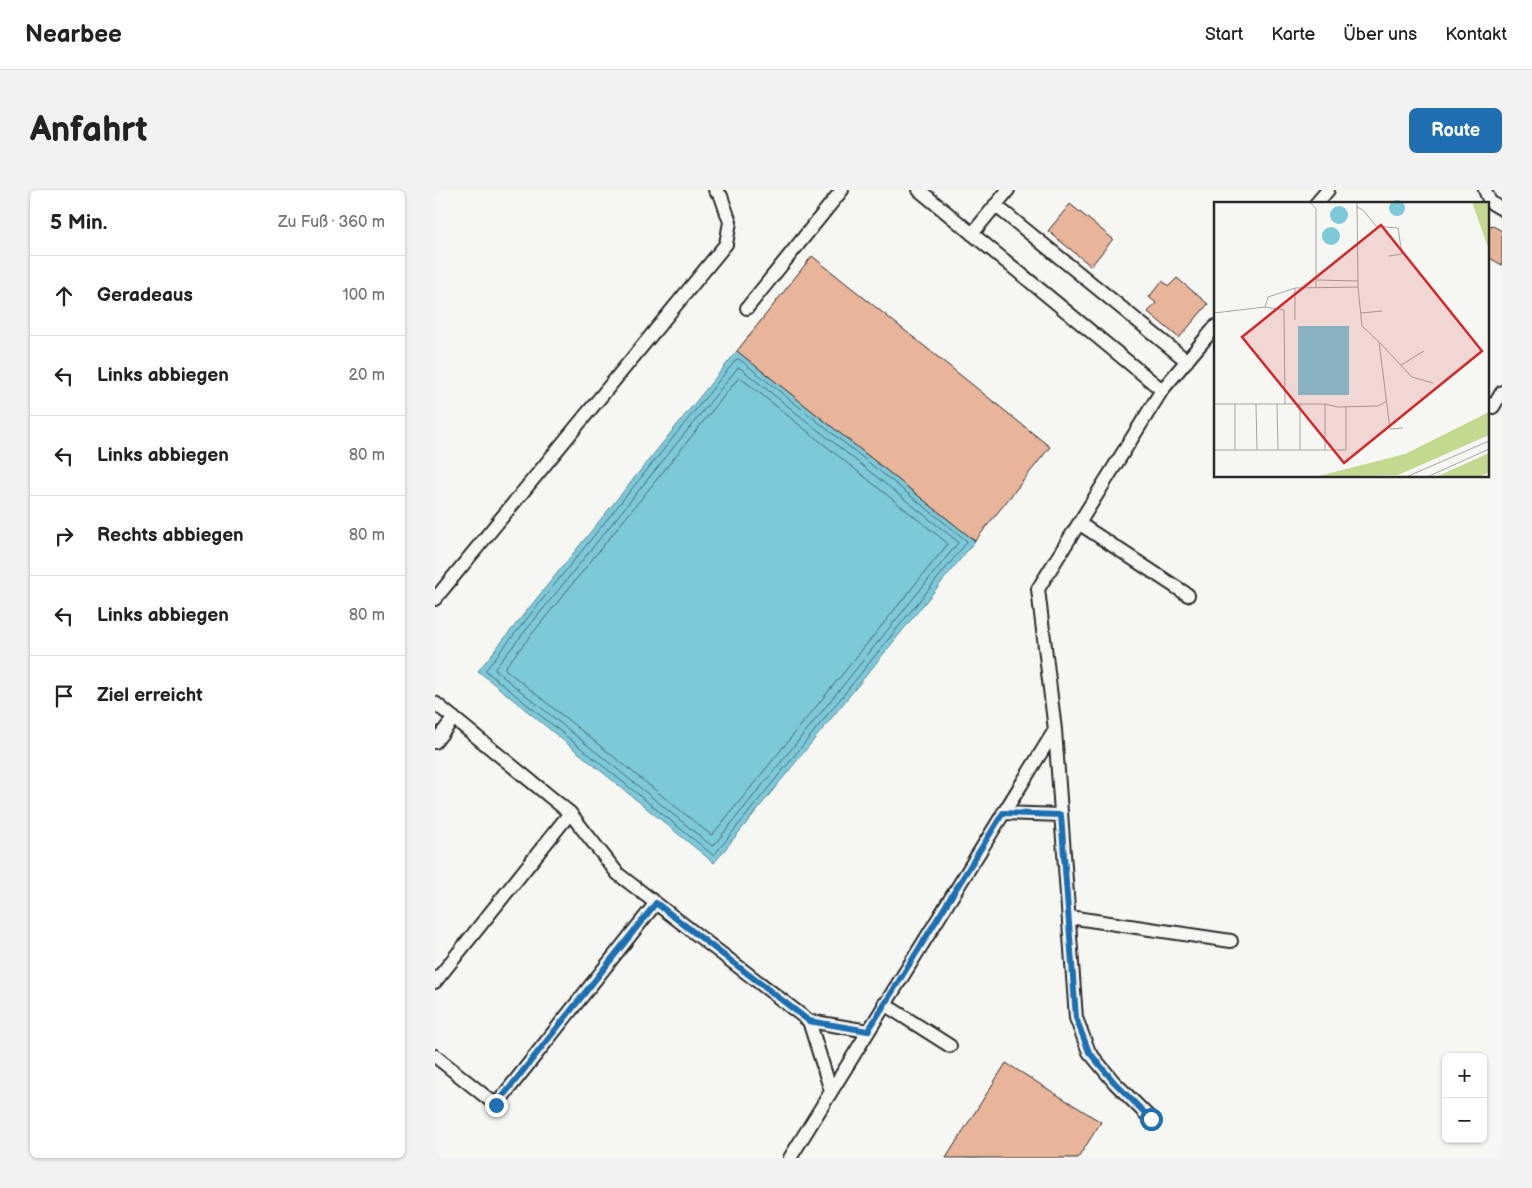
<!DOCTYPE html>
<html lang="de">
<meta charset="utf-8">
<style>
body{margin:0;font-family:"Balsamiq Sans",sans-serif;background:#f2f2f2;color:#222}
.controls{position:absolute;right:15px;bottom:15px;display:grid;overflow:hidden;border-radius:8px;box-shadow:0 1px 4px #0004}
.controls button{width:45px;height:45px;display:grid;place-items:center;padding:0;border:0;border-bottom:1px solid #e0e0e0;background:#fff;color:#222;font:25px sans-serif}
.stop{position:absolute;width:15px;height:15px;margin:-11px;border:4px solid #1f6fb2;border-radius:50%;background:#fff}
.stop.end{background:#1f6fb2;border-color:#fff;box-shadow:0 1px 5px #0008}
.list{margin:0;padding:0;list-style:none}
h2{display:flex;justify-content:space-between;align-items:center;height:65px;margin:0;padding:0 20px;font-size:21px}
h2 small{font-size:16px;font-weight:400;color:#767676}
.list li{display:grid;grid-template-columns:32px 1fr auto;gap:15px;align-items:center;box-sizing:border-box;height:80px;padding:0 20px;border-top:1px solid #e0e0e0}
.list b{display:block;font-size:19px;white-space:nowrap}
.list em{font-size:16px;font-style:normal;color:#767676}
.icon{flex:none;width:28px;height:28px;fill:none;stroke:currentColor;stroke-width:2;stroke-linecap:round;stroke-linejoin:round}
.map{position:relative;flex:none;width:1067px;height:968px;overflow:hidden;border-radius:8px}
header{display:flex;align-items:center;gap:30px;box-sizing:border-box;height:70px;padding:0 25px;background:#fff;border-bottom:1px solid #e0e0e0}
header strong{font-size:24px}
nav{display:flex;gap:28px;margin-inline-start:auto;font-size:18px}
.intro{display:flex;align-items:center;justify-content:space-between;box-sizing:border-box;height:120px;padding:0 30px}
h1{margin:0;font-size:35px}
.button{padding:12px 22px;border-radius:8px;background:#1f6fb2;color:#fff;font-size:18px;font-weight:700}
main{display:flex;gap:30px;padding:0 30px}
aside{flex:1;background:#fff;border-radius:8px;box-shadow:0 1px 4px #0004}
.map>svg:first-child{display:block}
.water{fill:#7cc9da;stroke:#5c8a94}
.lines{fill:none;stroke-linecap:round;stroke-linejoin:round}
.shore{stroke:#4b6a71;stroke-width:1}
.building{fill:#e8b49a;stroke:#2b2b2b}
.lane-casing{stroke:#2b2b2b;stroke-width:16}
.lane{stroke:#f6f6f2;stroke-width:12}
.route{stroke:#1f6fb2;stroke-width:6}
.inset-road{fill:none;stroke:#a5a5a2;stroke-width:1}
.view{fill:#d62828;fill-opacity:0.15;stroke:#d62828;stroke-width:2.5}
.inset-edge{fill:none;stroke:#2b2b2b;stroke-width:2.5}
</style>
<header>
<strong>Nearbee</strong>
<nav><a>Start</a><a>Karte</a><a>Über uns</a><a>Kontakt</a></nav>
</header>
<div class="intro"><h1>Anfahrt</h1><a class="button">Route</a></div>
<main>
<aside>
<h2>5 Min.<small>Zu Fuß · 360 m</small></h2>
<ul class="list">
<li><svg class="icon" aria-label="ahead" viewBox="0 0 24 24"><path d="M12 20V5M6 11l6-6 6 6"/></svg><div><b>Geradeaus</b></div><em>100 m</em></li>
<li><svg class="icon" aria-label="left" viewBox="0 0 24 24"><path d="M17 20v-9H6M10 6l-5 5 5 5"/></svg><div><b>Links abbiegen</b></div><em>20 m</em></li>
<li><svg class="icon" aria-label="left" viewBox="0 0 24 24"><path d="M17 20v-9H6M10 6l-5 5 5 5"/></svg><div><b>Links abbiegen</b></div><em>80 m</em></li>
<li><svg class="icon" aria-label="right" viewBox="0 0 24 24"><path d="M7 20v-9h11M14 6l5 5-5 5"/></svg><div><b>Rechts abbiegen</b></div><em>80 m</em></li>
<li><svg class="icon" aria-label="left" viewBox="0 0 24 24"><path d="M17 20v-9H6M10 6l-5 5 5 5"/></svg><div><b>Links abbiegen</b></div><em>80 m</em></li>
<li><svg class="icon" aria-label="arrive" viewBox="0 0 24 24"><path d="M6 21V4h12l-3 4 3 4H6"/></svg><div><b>Ziel erreicht</b></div></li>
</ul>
</aside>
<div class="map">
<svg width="1067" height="968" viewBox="0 0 1067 968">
<rect width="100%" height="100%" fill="#f6f6f2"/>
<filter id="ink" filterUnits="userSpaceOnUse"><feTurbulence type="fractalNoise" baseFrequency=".02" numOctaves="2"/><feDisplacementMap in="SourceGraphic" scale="10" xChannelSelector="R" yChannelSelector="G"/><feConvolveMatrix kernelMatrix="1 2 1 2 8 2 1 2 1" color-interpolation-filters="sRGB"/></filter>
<g filter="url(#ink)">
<path class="water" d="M302,161L540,351L279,673L43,481Z"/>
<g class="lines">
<path class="shore" d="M302,169H304L531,350L532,352L280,664L278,665L52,482L51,480Z
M303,178H305L522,351L523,353L279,655L277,656L61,481L60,479Z
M304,188L307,189L511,352L512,355L278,644L276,645L71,480L70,478Z"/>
</g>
<path class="building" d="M635,14L678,49L656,76L613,41Z
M1056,35L1067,41V75L1053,67V39Z
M377,66L615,257L540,351L302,161Z
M742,88L773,114L744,148L713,122L721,113L714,107L727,91L734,96Z
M571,873L666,932L643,968H511Z"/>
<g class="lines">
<g class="lane-casing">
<path id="lane" d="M484,0L727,200
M1050,0L1055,12L1067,19
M881,14L893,0
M560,15L752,171
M537,44L573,0
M312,118L407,0
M1053,214L1058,217L1067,202
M645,334L753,405
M0,409L291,54L295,32L286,6L280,0
M0,513L135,623L183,684L374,831L433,841
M620,540L641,828L654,862L679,892L716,929
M0,552L19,528
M568,623L626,625
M634,727L796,751
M0,792L135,623
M449,814L515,856
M374,831L396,901
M0,866L61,915L221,713
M355,968L620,540L603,399L727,200L781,136"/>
</g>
<use href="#lane" class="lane"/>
</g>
</g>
<g class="lines" filter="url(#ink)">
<path class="route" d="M61,915L221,713L374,831L433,841L568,623L626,625L641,828L654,862L679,892L716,929"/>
</g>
<g transform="translate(779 12)">
<rect width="275" height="275" fill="#f6f6f2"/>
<path d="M258,0H275V48ZM275,210V233L184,273L101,275L191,252ZM275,251V270L265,275H222Z" fill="#c3d98f"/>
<path d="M175 6a8 8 0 1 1 16 0a8 8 0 1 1-16 0ZM116 13a9 9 0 1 1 18 0a9 9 0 1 1-18 0ZM108 34a9 9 0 1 1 18 0a9 9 0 1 1-18 0ZM84,124H135V193H84Z" fill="#7cc9da"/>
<path class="inset-road" d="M96,0L102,7V85M143,0L144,85L148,124L165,140L176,227L189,226M143,5L149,8L162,24L184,26L188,52L175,54M103,78L144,79M81,86V118M51,105L54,95L81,86L144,85M0,111L51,105L70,108L71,202M147,111L168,109M166,141L198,175L219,181M187,163L210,149M0,202H111L124,205L164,204L173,199M21,202V248M42,202L43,248M63,202L64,248M86,202V248M0,248H111V202M111,248H132V205M192,275L275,239M213,275L275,247"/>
<path class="view" d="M167,23L268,149L130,261L28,135Z"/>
<rect width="275" height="275" class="inset-edge"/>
</g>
</svg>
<div class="controls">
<button>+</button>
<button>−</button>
</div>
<div class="stop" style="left:716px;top:929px"></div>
<div class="stop end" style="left:61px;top:915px"></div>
</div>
</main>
